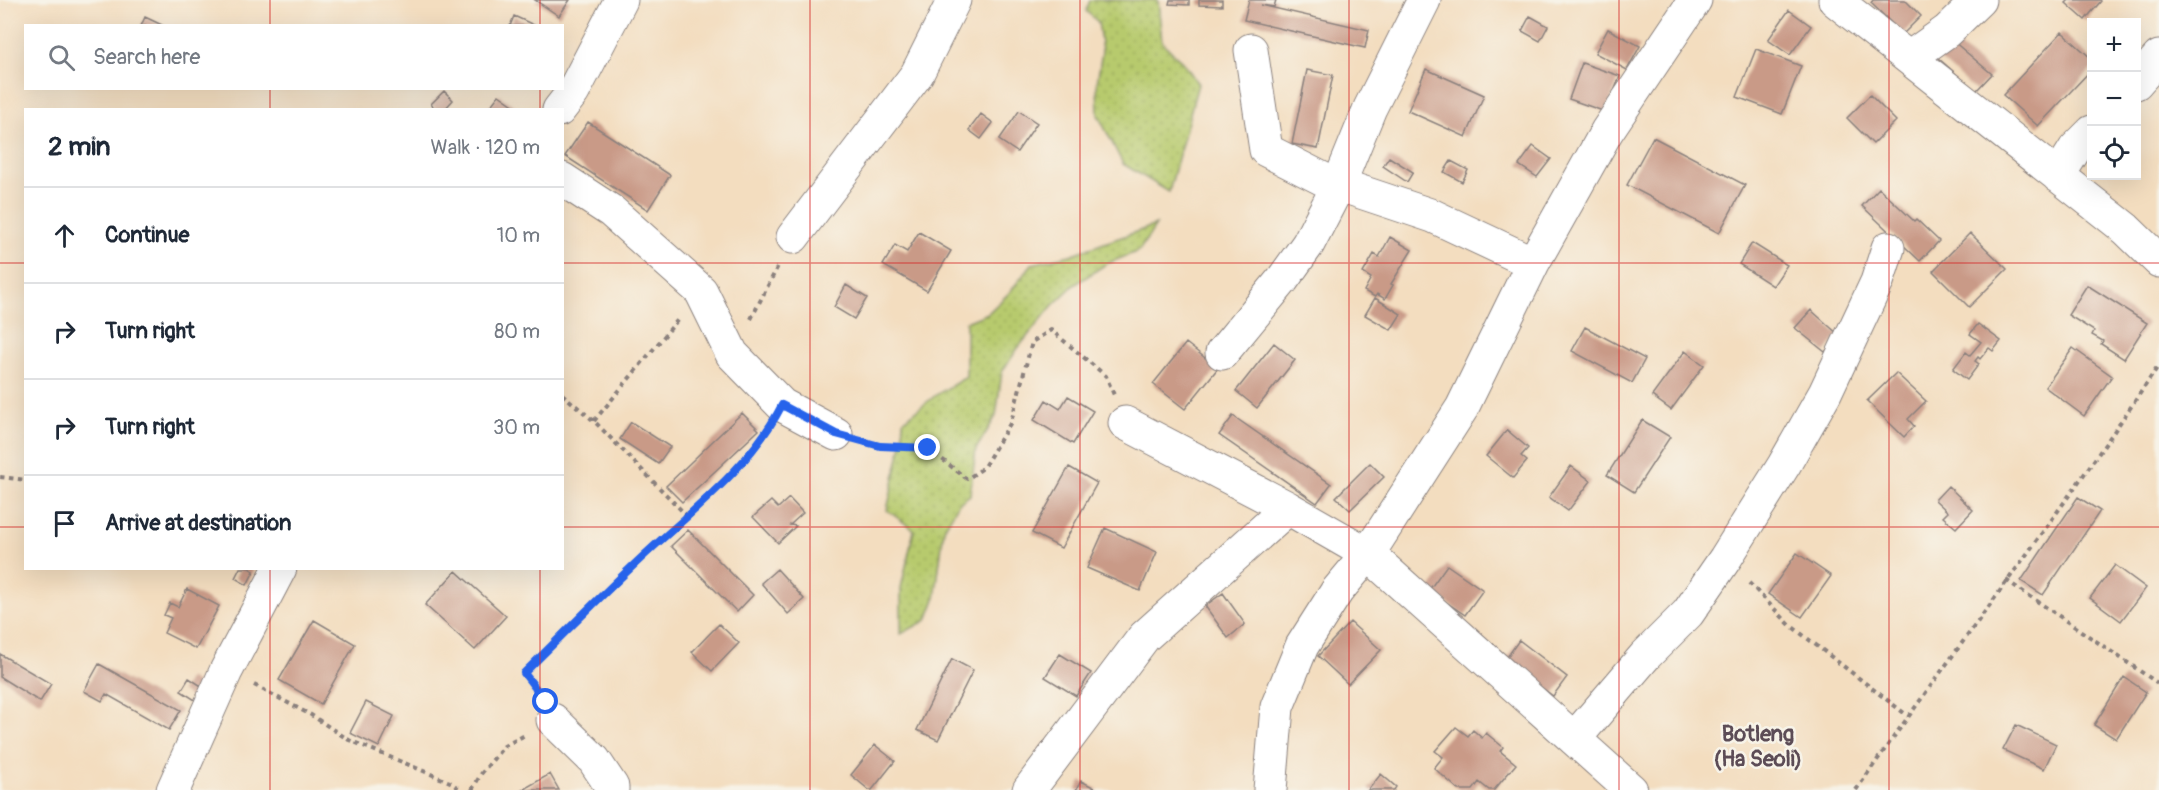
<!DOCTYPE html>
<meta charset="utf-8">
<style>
body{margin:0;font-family:Pangolin,sans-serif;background:#f2f2f3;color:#1f2937}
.controls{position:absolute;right:18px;top:18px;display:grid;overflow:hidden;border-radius:0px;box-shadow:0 6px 24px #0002}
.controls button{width:54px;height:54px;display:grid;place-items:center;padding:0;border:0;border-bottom:2px solid #e0e1e3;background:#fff;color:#1f2937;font:30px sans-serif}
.stop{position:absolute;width:18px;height:18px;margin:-14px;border:4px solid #2563eb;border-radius:50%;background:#fff}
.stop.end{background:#2563eb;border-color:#fff;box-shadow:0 2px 6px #0008}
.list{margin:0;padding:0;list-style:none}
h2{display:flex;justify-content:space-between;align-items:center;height:78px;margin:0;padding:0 24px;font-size:26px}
h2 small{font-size:20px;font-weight:400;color:#747a83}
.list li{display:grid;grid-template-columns:39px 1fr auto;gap:18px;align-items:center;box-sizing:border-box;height:96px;padding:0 24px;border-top:2px solid #e0e1e3}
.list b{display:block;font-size:22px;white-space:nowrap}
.list em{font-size:20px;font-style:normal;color:#747a83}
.icon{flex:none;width:33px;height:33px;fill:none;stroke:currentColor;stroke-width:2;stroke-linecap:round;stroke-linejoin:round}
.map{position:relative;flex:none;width:2159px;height:790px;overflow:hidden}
.search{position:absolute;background:#fff;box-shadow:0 6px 24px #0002;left:24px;top:24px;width:540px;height:66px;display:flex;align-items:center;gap:15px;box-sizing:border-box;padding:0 21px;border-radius:0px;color:#747a83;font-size:22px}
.panel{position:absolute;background:#fff;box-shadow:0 6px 24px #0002;left:24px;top:108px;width:540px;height:462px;border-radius:0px}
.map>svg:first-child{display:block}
.grass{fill:url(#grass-dots);stroke:#6c7654;stroke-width:1.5}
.building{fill:#c99a87}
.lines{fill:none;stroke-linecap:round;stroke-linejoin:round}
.minor-casing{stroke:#8a807d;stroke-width:35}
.path{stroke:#8a807d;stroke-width:4;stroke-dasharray:4.5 4.5;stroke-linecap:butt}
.minor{stroke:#fff;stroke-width:33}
.route{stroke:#2563eb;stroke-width:8}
.grid{fill:none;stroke:#d62828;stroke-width:1.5;stroke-opacity:0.55}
.labels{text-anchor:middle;stroke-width:5;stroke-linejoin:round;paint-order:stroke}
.district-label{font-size:22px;font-weight:bold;fill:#5c4c56;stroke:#f7f3e8}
</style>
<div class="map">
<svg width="2159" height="790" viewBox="0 0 2159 790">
<defs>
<pattern id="grass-dots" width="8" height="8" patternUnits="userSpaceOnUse" patternTransform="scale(1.5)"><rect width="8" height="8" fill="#b7ca6d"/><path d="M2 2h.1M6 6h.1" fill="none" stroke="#9dad5f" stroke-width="1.8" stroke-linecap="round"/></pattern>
</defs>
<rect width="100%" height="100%" fill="#f7f3e8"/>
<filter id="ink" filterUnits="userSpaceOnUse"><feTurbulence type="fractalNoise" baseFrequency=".0167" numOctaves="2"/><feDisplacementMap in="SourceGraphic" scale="12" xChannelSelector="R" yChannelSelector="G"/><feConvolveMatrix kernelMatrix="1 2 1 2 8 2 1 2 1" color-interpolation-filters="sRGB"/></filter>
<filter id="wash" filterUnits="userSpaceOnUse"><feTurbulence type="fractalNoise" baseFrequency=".008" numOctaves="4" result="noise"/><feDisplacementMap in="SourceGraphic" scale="24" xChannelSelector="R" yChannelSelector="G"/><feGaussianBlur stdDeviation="1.35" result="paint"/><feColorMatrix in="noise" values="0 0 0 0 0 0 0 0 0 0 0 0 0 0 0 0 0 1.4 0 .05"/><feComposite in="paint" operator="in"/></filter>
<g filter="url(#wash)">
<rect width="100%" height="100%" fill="#f3ddbf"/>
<path class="grass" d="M1090,0H1158L1162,42L1186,66L1198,84L1169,192L1123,164L1098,115L1097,83L1102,51L1098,22L1086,11Z
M1156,225L1139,251L1106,264L1074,285L1053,305L1018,348L1002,372L996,416L976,449L970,495L959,503L944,529L935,599L927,620L901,634V588L914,530L887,510L903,439V421L936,395L966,377V322L988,313L1009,293L1032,264L1070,255Z"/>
<g id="blocks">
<path class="building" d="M535,0H570L559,16Z
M1170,0H1189V5L1169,4Z
M1199,0H1222V6L1199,5Z
M1249,0H1276L1274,7L1261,5L1369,30L1365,48L1244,20Z
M1873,0H1905L1921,16L1903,34L1871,3Z
M2069,0H2100L2101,1L2085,20L2066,3Z
M1789,10L1811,26L1790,55L1768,40Z
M514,16L536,26H510Z
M1530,16L1548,26L1540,41L1522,31Z
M145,17L164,26H141Z
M1608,29L1640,46L1627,70L1595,53Z
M2062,32L2092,59V69L2038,126L2003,95Z
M1953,41L1992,74L1976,91L1938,58Z
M1756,49L1801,66L1782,114L1737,97Z
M1582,63L1620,76L1606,112L1569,99Z
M1426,69L1484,95L1466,137L1408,111Z
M1307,70L1333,75L1318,149L1292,144Z
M444,91L453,100L444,110H436L431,104Z
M499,95L516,107L514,110L489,108Z
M1870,95L1896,121L1873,144L1847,118Z
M1019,111L1037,123L1017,152L999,140Z
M981,114L993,123L981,139L969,130Z
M588,122L670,175L648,210L565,156Z
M1653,137L1745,185L1719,233L1627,185Z
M1533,146L1551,159L1537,177L1519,165Z
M1389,157L1413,172L1407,182L1383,166Z
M1451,161L1468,170L1462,182L1444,172Z
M1879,188L1914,221L1916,219L1939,241L1920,261L1862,206Z
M919,232L951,251L927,291L883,265L895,245L907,252Z
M1970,233L2007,269L1969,307L1933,271Z
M1390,237L1412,250L1391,284L1393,285L1385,299L1377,294L1375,297L1364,291L1371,278L1363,273L1374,254L1379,257Z
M1752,243L1787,265L1773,286L1739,264Z
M846,285L867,298L854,319L834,307Z
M2087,285L2147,323L2124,359L2101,344L2103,341L2092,335L2094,331L2068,315Z
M1375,298L1401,314L1391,330L1365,315Z
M1811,310L1839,335L1825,352L1795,328Z
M1978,324L2001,341L1993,351L1989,348L1980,359L1978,357L1975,361L1979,364L1967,380L1953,369L1966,352L1970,355L1981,342L1970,334Z
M1585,327L1645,359L1632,383L1572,351Z
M1186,343L1218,368L1185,409L1153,384Z
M1274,343L1295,360L1257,408L1236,391Z
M2073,348L2112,376L2084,416L2045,387Z
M1685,351L1704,365L1671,410L1652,396Z
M1896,373L1926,401L1908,419L1914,426L1904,437L1867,401Z
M1068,396L1093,411L1073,444L1034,420L1046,400L1060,409Z
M742,413L759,430L682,502L666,486Z
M1233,416L1331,484L1317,503L1219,435Z
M1642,420L1670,437L1634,492L1607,475Z
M631,422L670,447L658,464L620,439Z
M1507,430L1528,448L1521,456L1527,461L1513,478L1486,456Z
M1370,463L1384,477L1350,510L1336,497Z
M1571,466L1591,481L1568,511L1549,497Z
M1069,467L1097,483L1061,548L1032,533Z
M1948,486L1973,510L1956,528L1943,517L1948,512L1935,500Z
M2078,497L2100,511L2043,595L2021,581Z
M789,498L803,513L790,525L796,526L778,543L753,517L771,501L778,508Z
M1105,528L1157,552L1140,591L1087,568Z
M688,530L753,595L737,612L671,546Z
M1797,553L1831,576L1802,617L1768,594Z
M1447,565L1483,590L1465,615L1429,590Z
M2115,565L2146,588L2121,621L2090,598Z
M240,568H249L254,571L247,585L235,578Z
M777,569L804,599L788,614L761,583Z
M456,571L506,616L475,650L425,605Z
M187,589L219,606L196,649L164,633L171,618L164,615L170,603L178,607Z
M1223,593L1245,624L1228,638L1205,606Z
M314,620L355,644L321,704L279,680Z
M1350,622L1381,650L1348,684L1318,656Z
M719,624L739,643L712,671L692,652Z
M1519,640L1567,677L1553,696L1505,660Z
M0,654L51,684L40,702L0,677Z
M1060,654L1091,673L1076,696L1045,677Z
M952,659L973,670L938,740L917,730Z
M99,664L181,710L169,730L106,694L102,701L84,691Z
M2124,677L2146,692L2116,739L2094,725Z
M189,678L203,687L195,700L181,691Z
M366,702L394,716L379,747L350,733Z
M2016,725L2056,744L2044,769L2003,750Z
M1456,727L1468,736L1473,730L1482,738L1486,733L1503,747L1500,751L1516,764L1494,790H1489L1479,782L1473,790H1459L1434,768L1443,757L1435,751Z
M875,745L895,761L872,790H869L851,775Z
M550,774L559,790H522Z
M1381,774L1396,787L1394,790H1368Z
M1081,781L1099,790H1076Z"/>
</g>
</g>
<g filter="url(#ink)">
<use href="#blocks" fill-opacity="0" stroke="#8a807d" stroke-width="1.5"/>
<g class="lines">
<g class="minor-casing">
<path id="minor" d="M1835,0L2126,229L2159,261
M1251,50L1266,150L1325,180L1433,216L1533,263
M1909,58L1947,31L1979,0
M2136,83L2159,57
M559,110L573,92L621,0
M2058,176L2075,149L2092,132
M562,179L611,211L701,291L732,354L782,405L836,434
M793,237L917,74L954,0
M1222,353L1283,279L1308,244L1339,184L1370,108L1424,0
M1125,423L1288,508L1368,554L1631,790
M553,720L594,760L612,787V790
M1574,739L1645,656L1688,613L1725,559L1784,465L1825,393L1877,282L1888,248
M173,790L226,671L280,568
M1029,790L1144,637L1288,508
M1270,790L1277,707L1302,646L1337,591L1368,554L1462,408L1533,263L1607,131L1695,0"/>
</g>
<path class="path" d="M751,319L779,264
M562,394L594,421L688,517
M594,421L680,317
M866,442L880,446L928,448L967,479L983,468L1011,422L1032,342L1051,330L1106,376L1114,395
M0,477L26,480
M2006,580L2159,684
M1749,583L1790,625L1908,716
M254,685L311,715L349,740L450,782L461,790
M539,693L524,673L651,549L688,517L745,460L767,432
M472,790L481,774L504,746L527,734
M1856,790C1956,648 2063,510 2159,365"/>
<use href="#minor" class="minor"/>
</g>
</g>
<g class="lines" filter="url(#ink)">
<path class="route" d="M546,702L524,673C566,632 607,589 651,549C698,506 752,464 782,405L836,434L880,446L928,448"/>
</g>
<path class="grid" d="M270,0V26M540,0V26M810,0V790M1080,0V790M1349,0V790M1619,0V790M1889,0V790M270,88V110M540,88V110M0,263H26M562,263H2159M0,527H26M562,527H2159M270,568V790M540,568V790"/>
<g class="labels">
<g class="district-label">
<text x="1758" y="741">Botleng<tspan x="1758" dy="25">(Ha Seoli)</tspan></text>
</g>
</g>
</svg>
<div class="controls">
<button>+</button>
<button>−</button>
<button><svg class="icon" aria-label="locate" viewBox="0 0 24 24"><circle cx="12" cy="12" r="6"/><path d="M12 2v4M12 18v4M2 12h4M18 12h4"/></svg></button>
</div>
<div class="stop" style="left:546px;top:702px"></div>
<div class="stop end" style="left:928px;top:448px"></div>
<div class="search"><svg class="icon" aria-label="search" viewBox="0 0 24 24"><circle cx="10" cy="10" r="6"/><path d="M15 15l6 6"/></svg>Search here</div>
<section class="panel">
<h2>2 min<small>Walk · 120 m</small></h2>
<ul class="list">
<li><svg class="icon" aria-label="ahead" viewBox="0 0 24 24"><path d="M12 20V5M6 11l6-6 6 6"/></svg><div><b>Continue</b></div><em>10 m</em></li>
<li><svg class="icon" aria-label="right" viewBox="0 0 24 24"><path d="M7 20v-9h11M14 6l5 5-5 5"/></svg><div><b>Turn right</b></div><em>80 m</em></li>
<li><svg class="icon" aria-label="right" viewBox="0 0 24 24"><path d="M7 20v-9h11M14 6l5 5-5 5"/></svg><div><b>Turn right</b></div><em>30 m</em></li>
<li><svg class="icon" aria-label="arrive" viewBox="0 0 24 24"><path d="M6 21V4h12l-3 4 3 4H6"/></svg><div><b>Arrive at destination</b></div></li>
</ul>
</section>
</div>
